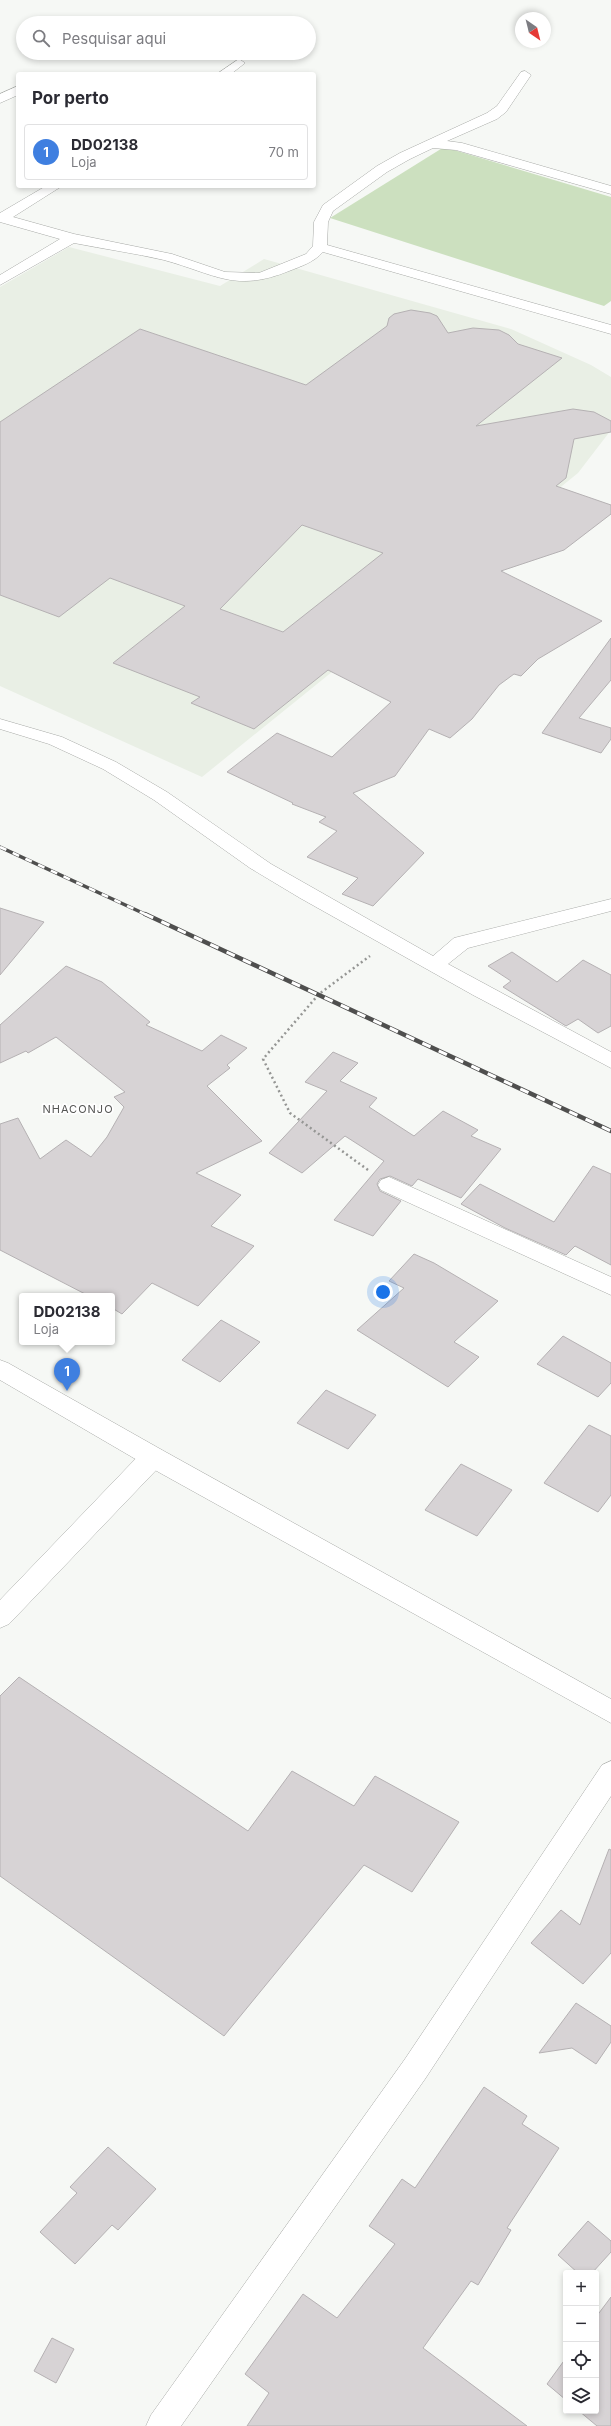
<!DOCTYPE html>
<html lang="pt">
<meta charset="utf-8">
<style>
body{margin:0;font-family:Inter,sans-serif;background:#f7f7f7;color:#2b2b33}
.controls{position:absolute;right:12px;bottom:12px;display:grid;overflow:hidden;border-radius:4px;box-shadow:0 2px 6px #0003}
.controls button{width:36px;height:36px;display:grid;place-items:center;padding:0;border:0;border-bottom:1px solid #e1e1e2;background:#fff;color:#2b2b33;font:20px sans-serif}
.compass{position:absolute;left:515px;top:12px;width:36px;height:36px;border-radius:50%;background:#fff;box-shadow:0 2px 6px #0003;rotate:145deg}
.you{position:absolute;left:383px;top:1292px;width:14px;height:14px;margin:-10px;border:3px solid #fff;border-radius:50%;background:#1a73e8;box-shadow:0 0 0 6px #1a73e833}
.badge{display:grid;place-items:center;width:26px;height:26px;border-radius:50%;background:#0b8043;color:#fff;font-size:13px;font-weight:700}
.pin{position:absolute;translate:-50% -33px;filter:drop-shadow(0 1px 2px #0008)}
.pin::after{content:'';position:absolute;top:21px;width:14px;height:12px;background:inherit;clip-path:polygon(0 0,100% 0,50% 100%)}
.popup{position:absolute;left:19px;top:1293px;width:96px;height:52px;box-sizing:border-box;display:grid;place-content:center;border-radius:4px;background:#fff;filter:drop-shadow(0 1px 3px #0005);font-size:13px;white-space:nowrap;color:#7c7c81}
.popup b{font-size:15px;color:#2b2b33}
.popup::after{content:'';position:absolute;left:50%;top:100%;margin-left:-8px;border:8px solid transparent;border-top-color:#fff}
.list{margin:0;padding:0;list-style:none}
h2{display:flex;justify-content:space-between;align-items:center;height:52px;margin:0;padding:0 16px;font-size:17px}
h2 small{font-size:13px;font-weight:400;color:#7c7c81}
.list li{display:grid;grid-template-columns:26px 1fr auto;gap:12px;align-items:center;box-sizing:border-box;height:56px;margin:0 8px 8px;padding:0 8px;border:1px solid #e1e1e2;border-radius:4px}
.list b{display:block;font-size:15px;white-space:nowrap}
.list p{margin:0;font-size:13px;white-space:nowrap;color:#7c7c81}
.list em{font-size:13px;font-style:normal;color:#7c7c81}
.icon{flex:none;width:22px;height:22px;fill:none;stroke:currentColor;stroke-width:2;stroke-linecap:round;stroke-linejoin:round}
.map{position:relative;flex:none;width:611px;height:2426px;overflow:hidden}
.search{position:absolute;background:#fff;box-shadow:0 2px 6px #0003;left:16px;top:16px;width:300px;height:44px;display:flex;align-items:center;gap:10px;box-sizing:border-box;padding:0 14px;border-radius:22px;color:#7c7c81;font-size:15px}
.panel{position:absolute;background:#fff;box-shadow:0 2px 6px #0003;left:16px;top:72px;width:300px;height:116px;border-radius:4px}
.map>svg:first-child{display:block}
.built{fill:#e9efe5}
.green{fill:#cce0bf}
.building{fill:#d7d3d5;stroke:#b5b1b3;fill-rule:evenodd}
.lines{fill:none;stroke-linecap:round;stroke-linejoin:round}
.minor-casing{stroke:#a8aaa7;stroke-width:1}
.secondary-casing{stroke:#a8aaa7;stroke-width:1}
.path{stroke:#959694;stroke-width:2.5;stroke-dasharray:2 3;stroke-linecap:butt}
.minor{fill:#fff;fill-rule:evenodd}
.secondary{fill:#fff;fill-rule:evenodd}
.rail-far1-casing{stroke:#4f4f4e;stroke-width:3.5}
.rail-casing{stroke:#4f4f4e;stroke-width:4.5}
.rail-far1{stroke:#fff;stroke-width:2.5;stroke-dasharray:7;stroke-linecap:butt}
.rail{stroke:#fff;stroke-width:3;stroke-dasharray:9;stroke-linecap:butt}
.labels{text-anchor:middle;stroke-width:3.5;stroke-linejoin:round;paint-order:stroke}
.neighbourhood-label{font-size:11px;letter-spacing:1px;fill:#555654;stroke:#fff}
</style>
<div class="map">
<svg width="611" height="2426" viewBox="0 0 611 2426">
<rect width="100%" height="100%" fill="#f6f8f5"/>
<path class="built" d="M69,247L220,286L264,259L511,329L591,365L611,377V430L578,473L202,777L0,686V287Z"/>
<path class="green" d="M444,147L611,197V301L604,306L330,218Z"/>
<path class="building" d="M411,310L430,313L437,316L448,333L473,328L499,330L509,335L518,344L562,358L476,426L573,409L594,412L611,421V432L574,439L566,478L556,486L611,505V514L564,550L501,571L602,621L538,659L521,676L514,674L499,685L472,719L450,738L429,729L395,776L353,793L424,853L373,906L342,894L358,878L307,857L337,831L319,822L326,817L292,804L293,803L227,772L277,733L332,757L391,702L328,670L254,729L191,703L200,697L113,663L185,606L110,578L59,617L0,595V422L140,329L306,385L387,326L389,318L394,314ZM302,525L383,553L283,632L220,609Z
M611,638V680L579,718L611,728V739L601,753L542,733Z
M0,908L44,922L0,975Z
M512,952L557,982L583,960L611,975V1026L598,1033L578,1019L566,1026L503,987L511,981L488,966Z
M66,966L102,982L150,1022L146,1025L202,1051L221,1035L247,1048L227,1065L230,1068L207,1086L262,1141L196,1173L241,1195L211,1226L254,1246L198,1306L152,1283L122,1314L112,1308V1296H89L0,1250V1124L18,1118L40,1159L66,1140L91,1157L107,1137L124,1107L114,1097L125,1092L56,1037L28,1053L26,1051L0,1063V1025Z
M333,1052L358,1063L340,1081L377,1098L369,1107L414,1136L443,1111L478,1130L471,1136L501,1149L461,1198L418,1179L412,1186L390,1176L380,1179L377,1184L380,1191L401,1201L373,1236L334,1220L384,1161L345,1136L302,1173L269,1153L327,1091L305,1082Z
M593,1166L611,1174V1265L575,1246L566,1255L505,1228L461,1204L480,1184L554,1222Z
M414,1254L434,1263L498,1301L454,1342L479,1357L448,1387L357,1330L404,1288L389,1281Z
M221,1320L260,1342L220,1382L182,1360Z
M563,1336L611,1363V1383L598,1397L537,1364Z
M326,1390L376,1415L348,1449L297,1423Z
M589,1425L611,1436V1495L598,1512L544,1483Z
M461,1464L512,1490L477,1536L425,1510Z
M19,1677L248,1831L292,1771L354,1806L375,1776L459,1822L412,1892L364,1865L224,2036L0,1876V1696Z
M609,1849L611,1850V1953L583,1984L531,1943L561,1910L580,1925Z
M576,2003L611,2026V2042L596,2064L572,2048L539,2053Z
M484,2087L527,2116L522,2124L559,2148L507,2228L511,2230L478,2285L471,2281L423,2348L527,2426H247L269,2393L245,2374L303,2294L337,2318L395,2244L369,2226L402,2179L415,2188Z
M108,2147L156,2189L118,2230L112,2225L75,2264L40,2232L77,2193L70,2187Z
M588,2221L611,2241V2252L592,2273H578L558,2255Z
M611,2297V2426H597L579,2411H596V2317Z
M52,2338L74,2349L56,2383L34,2371Z
M566,2358V2400L547,2384Z"/>
<g class="lines">
<g class="minor-casing">
<path id="minor" d="M239,59L245,63L231,74H217Z
M525,71L531,75L506,112L497,119L447,141L462,143L611,186V194L456,150L433,148L410,159L387,172L333,211L328,222L327,245L611,325V334L323,252C314,262 302,266 289,271C235,293 215,274 164,260C134,253 104,249 74,243L0,285V275L60,239L0,222V213L46,186H62L13,217L74,234L172,254L225,272L259,273L306,254L313,246L314,222L323,205L377,166L400,153L487,113L497,106L521,72Z
M18,86V95L0,103V94Z
M0,719L62,737L116,762L167,792L271,864L433,956L454,938L611,899V911L468,948L448,964L611,1052V1068L473,995L300,898L250,868L154,800L103,769L49,744L0,729Z
M389,1177L611,1277V1295L381,1190L378,1185L381,1180Z
M153,1448L162,1450L165,1457L162,1464L9,1624L0,1628V1600L144,1450Z
M611,1761V1796L425,2079L181,2426H146L151,2415L405,2059L602,1765Z"/>
</g>
<g class="secondary-casing">
<path id="secondary" d="M0,1360L8,1363L162,1450L611,1699V1723L144,1464L0,1380Z"/>
</g>
<path class="path" d="M368,1170L290,1113L263,1059L319,994L370,956"/>
<use href="#minor" class="minor"/>
<use href="#secondary" class="secondary"/>
<g class="rail-far1-casing">
<path id="rail-far1" d="M0,847L147,915"/>
</g>
<g class="rail-casing">
<path id="rail" d="M145,914L611,1131"/>
</g>
<use href="#rail-far1" class="rail-far1"/>
<use href="#rail" class="rail"/>
</g>
<g class="labels">
<g class="neighbourhood-label">
<text x="78" y="1113">NHACONJO</text>
</g>
</g>
</svg>
<div class="controls">
<button>+</button>
<button>−</button>
<button><svg class="icon" aria-label="locate" viewBox="0 0 24 24"><circle cx="12" cy="12" r="6"/><path d="M12 2v4M12 18v4M2 12h4M18 12h4"/></svg></button>
<button><svg class="icon" aria-label="layers" viewBox="0 0 24 24"><path d="M12 4l9 5-9 5-9-5zM3 14l9 5 9-5"/></svg></button>
</div>
<svg class="compass" viewBox="-18 -18 36 36"><path d="M0-13l5 13h-10z" fill="#e53935"/><path d="M0 13l5-13h-10z" fill="#7c7c81"/></svg>
<div class="you"></div>
<div class="pin badge" style="left:67px;top:1391px;background:#3f7fe0">1</div>
<div class="popup"><b>DD02138</b>Loja</div>
<div class="search"><svg class="icon" aria-label="search" viewBox="0 0 24 24"><circle cx="10" cy="10" r="6"/><path d="M15 15l6 6"/></svg>Pesquisar aqui</div>
<section class="panel">
<h2>Por perto<small></small></h2>
<ul class="list">
<li><span class="badge" style="background:#3f7fe0">1</span><div><b>DD02138</b><p>Loja</p></div><em>70 m</em></li>
</ul>
</section>
</div>
